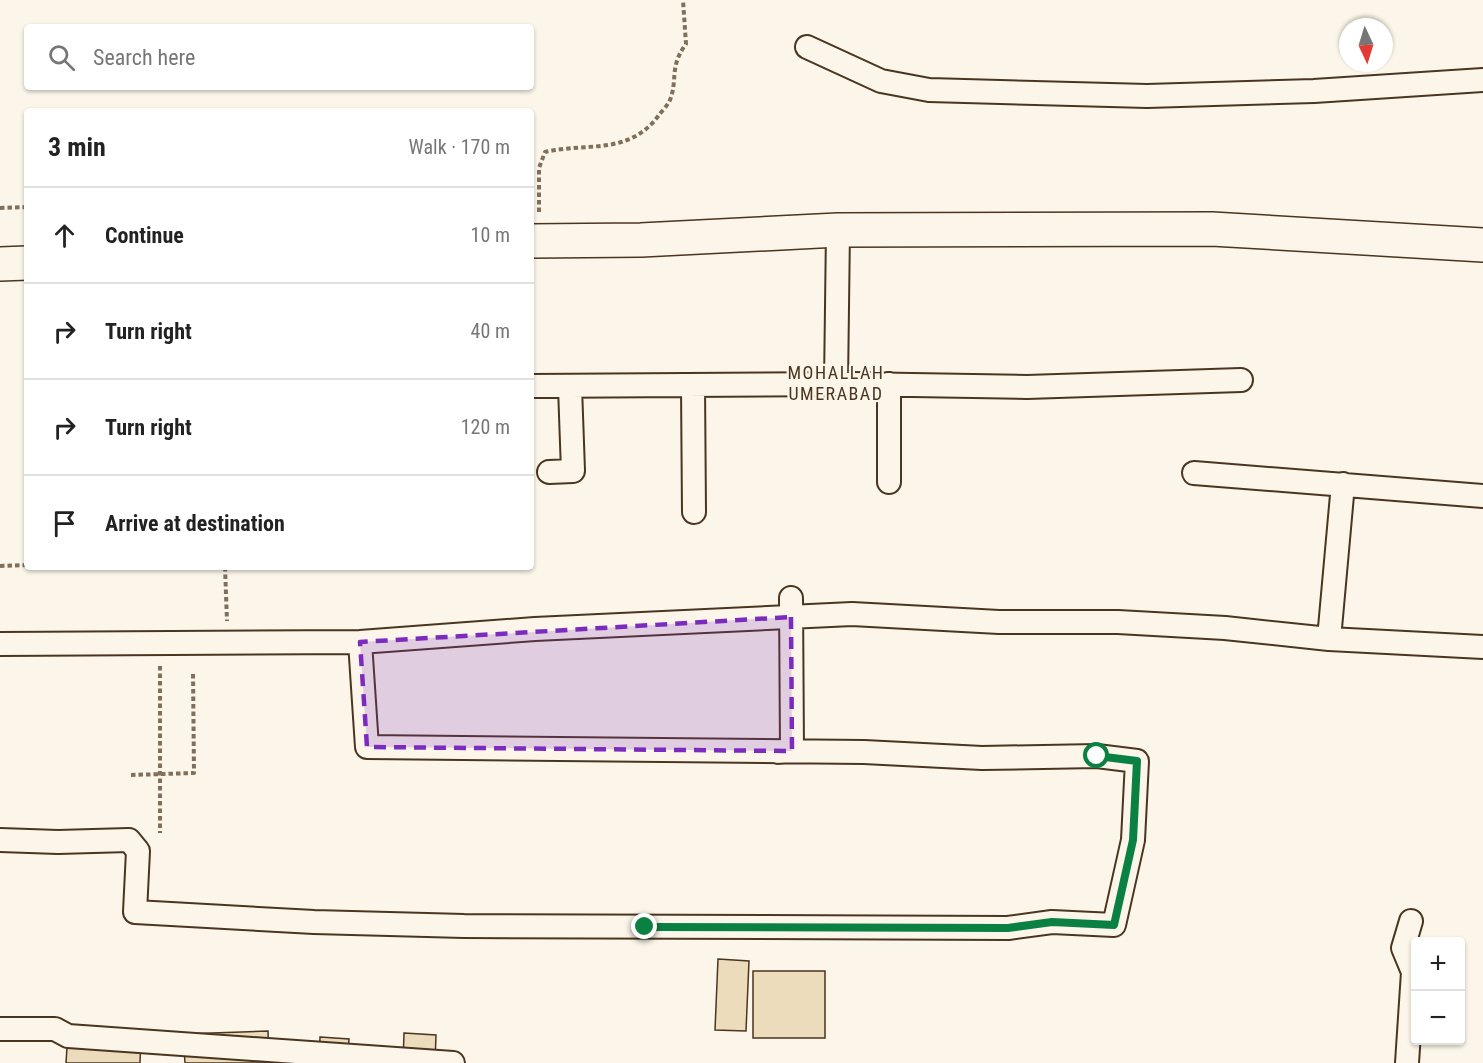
<!DOCTYPE html>
<meta charset="utf-8">
<style>
body{margin:0;font-family:"Roboto Condensed",sans-serif;background:#f6f6f6;color:#222}
.controls{position:absolute;right:18px;bottom:18px;display:grid;overflow:hidden;border-radius:6px;box-shadow:0 2px 4px #0004}
.controls button{width:54px;height:54px;display:grid;place-items:center;padding:0;border:0;border-bottom:2px solid #e0e0e0;background:#fff;color:#222;font:30px sans-serif}
.compass{position:absolute;left:1339px;top:18px;width:54px;height:54px;border-radius:50%;background:#fff;box-shadow:0 2px 4px #0004;rotate:176deg}
.stop{position:absolute;width:18px;height:18px;margin:-14px;border:4px solid #0b8043;border-radius:50%;background:#fff}
.stop.end{background:#0b8043;border-color:#fff;box-shadow:0 2px 6px #0008}
.list{margin:0;padding:0;list-style:none}
h2{display:flex;justify-content:space-between;align-items:center;height:78px;margin:0;padding:0 24px;font-size:26px}
h2 small{font-size:20px;font-weight:400;color:#767676}
.list li{display:grid;grid-template-columns:39px 1fr auto;gap:18px;align-items:center;box-sizing:border-box;height:96px;padding:0 24px;border-top:2px solid #e0e0e0}
.list b{display:block;font-size:22px;white-space:nowrap}
.list em{font-size:20px;font-style:normal;color:#767676}
.icon{flex:none;width:33px;height:33px;fill:none;stroke:currentColor;stroke-width:2;stroke-linecap:round;stroke-linejoin:round}
.map{position:relative;flex:none;width:1483px;height:1063px;overflow:hidden}
.search{position:absolute;background:#fff;box-shadow:0 2px 4px #0004;left:24px;top:24px;width:510px;height:66px;display:flex;align-items:center;gap:15px;box-sizing:border-box;padding:0 21px;border-radius:6px;color:#767676;font-size:22px}
.panel{position:absolute;background:#fff;box-shadow:0 2px 4px #0004;left:24px;top:108px;width:510px;height:462px;border-radius:6px}
.map>svg:first-child{display:block}
.building{fill:#ecdcbc;stroke:#4a3520;stroke-width:1.5}
.lines{fill:none;stroke-linecap:round;stroke-linejoin:round}
.street-casing{stroke:#4a3520;stroke-width:26}
.secondary-casing{stroke:#4a3520;stroke-width:36}
.path{stroke:#7f6f5c;stroke-width:4;stroke-dasharray:4.5 3;stroke-linecap:butt}
.street{stroke:#fbf6e9;stroke-width:22}
.secondary{stroke:#fbf6e9;stroke-width:33}
.route{stroke:#0b8043;stroke-width:8}
.marked{fill:#7b2cbf;fill-opacity:0.2;stroke:#7b2cbf;stroke-width:4.5;stroke-dasharray:12 8;stroke-linejoin:round}
.labels{text-anchor:middle;stroke-width:4.5;stroke-linejoin:round;paint-order:stroke}
.neighbourhood-label{font-size:18px;letter-spacing:1.5px;fill:#4a3520;stroke:#fbf6e9}
</style>
<div class="map">
<svg width="1483" height="1063" viewBox="0 0 1483 1063">
<rect width="100%" height="100%" fill="#fbf6e9"/>
<path class="building" d="M718,959L749,961L746,1031L715,1030Z
M753,971H825V1038H753Z
M268,1031L269,1063H185L183,1034Z
M68,1032L141,1036L140,1063H66Z
M404,1033L436,1035L435,1063H403Z
M320,1037L349,1039L347,1063H319Z"/>
<g class="lines">
<g class="street-casing">
<path id="street" d="M807,47L881,81L929,90L1147,96L1314,91L1483,80
M836,384L838,230
M531,386L852,384L1027,387L1241,380
M693,386L694,512
M549,472L573,471L570,387
M1194,473L1483,496
M889,482V384
M1343,484L1329,639L1483,647
M0,644L360,642L535,629L852,614L999,622H1118L1225,628L1329,639
M777,752L792,751L791,598
M0,840L58,842L129,840L138,851L135,912L314,922L464,926L1008,928L1052,922L1114,925L1133,840L1137,761L1097,756L982,758L864,752L367,747L360,642
M0,1029H55L68,1036L453,1063
M1407,1063L1413,972L1403,948L1411,921"/>
</g>
<g class="secondary-casing">
<path id="secondary" d="M531,241L641,240L838,230L1212,229L1483,245
M0,264L27,263"/>
</g>
<path class="path" d="M0,208L27,207
M539,212V168L545,152C588,142 629,156 659,115C662,111 668,105 670,100C678,79 669,67 686,44L683,0
M0,566L27,565
M225,567L227,621
M160,666V833
M131,775L194,773L193,672"/>
<use href="#street" class="street"/>
<use href="#secondary" class="secondary"/>
</g>
<g class="lines">
<path class="route" d="M645,927L1008,928L1052,922L1114,925L1133,840L1137,761L1097,756"/>
</g>
<path class="marked" d="M791,617L792,751L367,747L360,642Z"/>
<g class="labels">
<g class="neighbourhood-label">
<text x="836" y="379">MOHALLAH<tspan x="836" dy="21">UMERABAD</tspan></text>
</g>
</g>
</svg>
<div class="controls">
<button>+</button>
<button>−</button>
</div>
<svg class="compass" viewBox="-18 -18 36 36"><path d="M0-13l5 13h-10z" fill="#e53935"/><path d="M0 13l5-13h-10z" fill="#767676"/></svg>
<div class="stop" style="left:1097px;top:756px"></div>
<div class="stop end" style="left:645px;top:927px"></div>
<div class="search"><svg class="icon" aria-label="search" viewBox="0 0 24 24"><circle cx="10" cy="10" r="6"/><path d="M15 15l6 6"/></svg>Search here</div>
<section class="panel">
<h2>3 min<small>Walk · 170 m</small></h2>
<ul class="list">
<li><svg class="icon" aria-label="ahead" viewBox="0 0 24 24"><path d="M12 20V5M6 11l6-6 6 6"/></svg><div><b>Continue</b></div><em>10 m</em></li>
<li><svg class="icon" aria-label="right" viewBox="0 0 24 24"><path d="M7 20v-9h11M14 6l5 5-5 5"/></svg><div><b>Turn right</b></div><em>40 m</em></li>
<li><svg class="icon" aria-label="right" viewBox="0 0 24 24"><path d="M7 20v-9h11M14 6l5 5-5 5"/></svg><div><b>Turn right</b></div><em>120 m</em></li>
<li><svg class="icon" aria-label="arrive" viewBox="0 0 24 24"><path d="M6 21V4h12l-3 4 3 4H6"/></svg><div><b>Arrive at destination</b></div></li>
</ul>
</section>
</div>
